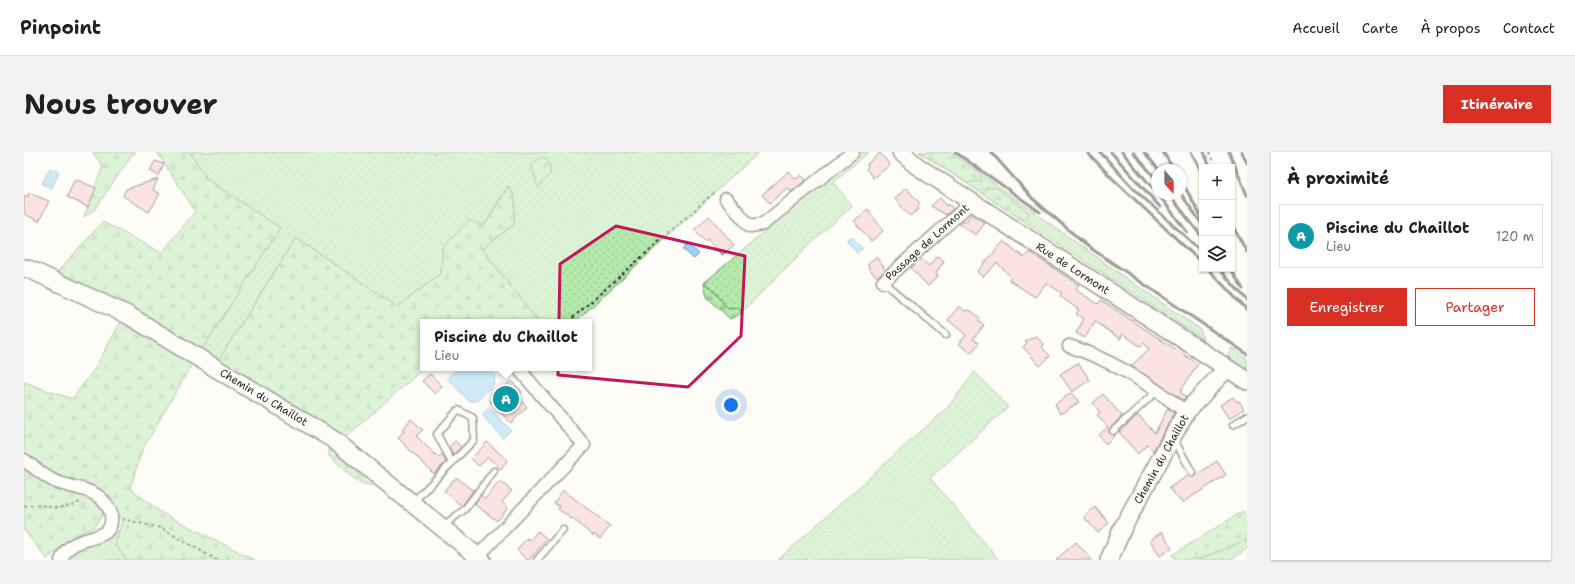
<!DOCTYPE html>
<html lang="fr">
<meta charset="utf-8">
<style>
body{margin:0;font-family:"Shantell Sans",sans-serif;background:#f2f2f2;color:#202124}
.controls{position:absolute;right:12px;top:12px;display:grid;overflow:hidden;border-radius:0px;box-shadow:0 1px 3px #0004}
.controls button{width:36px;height:36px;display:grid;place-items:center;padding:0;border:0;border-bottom:1px solid #e0e0e0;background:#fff;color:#202124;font:20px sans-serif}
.compass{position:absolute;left:1127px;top:12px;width:36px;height:36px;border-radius:50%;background:#fff;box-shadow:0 1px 3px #0004;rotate:159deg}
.you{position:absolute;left:707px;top:253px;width:14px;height:14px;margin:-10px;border:3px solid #fff;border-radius:50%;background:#1a73e8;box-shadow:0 0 0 6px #1a73e833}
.badge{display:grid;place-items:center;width:26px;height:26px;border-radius:50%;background:#d93025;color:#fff;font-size:13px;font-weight:700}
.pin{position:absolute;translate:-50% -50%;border:2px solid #fff;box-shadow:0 1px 4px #0006}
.popup{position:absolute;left:396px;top:167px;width:172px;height:52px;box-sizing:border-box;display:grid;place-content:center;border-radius:0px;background:#fff;filter:drop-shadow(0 1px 3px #0005);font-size:13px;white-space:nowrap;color:#757577}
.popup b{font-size:15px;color:#202124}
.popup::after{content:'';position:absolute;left:50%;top:100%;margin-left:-8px;border:8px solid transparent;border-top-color:#fff}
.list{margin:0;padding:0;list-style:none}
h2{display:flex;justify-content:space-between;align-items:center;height:52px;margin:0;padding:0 16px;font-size:17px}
h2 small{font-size:13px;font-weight:400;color:#757577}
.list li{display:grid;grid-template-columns:26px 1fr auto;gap:12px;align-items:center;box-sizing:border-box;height:64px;margin:0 8px 8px;padding:0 8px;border:1px solid #e0e0e0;border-radius:0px}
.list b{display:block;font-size:15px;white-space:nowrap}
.list p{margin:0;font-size:13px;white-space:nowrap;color:#757577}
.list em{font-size:13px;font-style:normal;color:#757577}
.actions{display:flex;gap:8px;padding:12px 16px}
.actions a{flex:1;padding:9px 0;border:1px solid #d93025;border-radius:0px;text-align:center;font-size:14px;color:#d93025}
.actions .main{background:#d93025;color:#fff}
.icon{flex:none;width:22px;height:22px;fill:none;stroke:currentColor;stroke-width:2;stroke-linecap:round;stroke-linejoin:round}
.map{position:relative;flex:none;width:1223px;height:408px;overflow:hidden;border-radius:0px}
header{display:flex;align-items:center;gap:24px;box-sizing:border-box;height:56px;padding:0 20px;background:#fff;border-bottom:1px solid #e0e0e0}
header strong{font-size:19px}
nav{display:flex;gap:22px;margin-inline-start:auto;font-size:14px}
.intro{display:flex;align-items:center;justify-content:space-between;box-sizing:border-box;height:96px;padding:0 24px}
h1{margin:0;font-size:28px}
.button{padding:10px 18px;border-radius:0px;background:#d93025;color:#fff;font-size:14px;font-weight:700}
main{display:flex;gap:24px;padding:0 24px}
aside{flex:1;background:#fff;border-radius:0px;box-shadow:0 1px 3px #0004}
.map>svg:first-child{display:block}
.grass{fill:url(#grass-dots);stroke:#6f8a6b}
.forest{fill:url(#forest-firs);stroke:#6f8a6b}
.water{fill:#95d6f7;stroke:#6b92a5}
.building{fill:#f7c6c4;stroke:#2b2b2b}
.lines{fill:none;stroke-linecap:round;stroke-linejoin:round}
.lane-casing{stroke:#2b2b2b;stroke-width:9}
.street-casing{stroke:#2b2b2b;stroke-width:15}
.secondary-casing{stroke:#2b2b2b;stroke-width:20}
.path{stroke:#2b2b2b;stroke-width:2;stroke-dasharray:3 3;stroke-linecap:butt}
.lane{stroke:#fdfcf7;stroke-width:6}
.street{stroke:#fdfcf7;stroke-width:12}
.secondary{stroke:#fdfcf7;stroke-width:17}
.rail{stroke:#2b2b2b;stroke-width:3}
.marked{fill:none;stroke:#c2185b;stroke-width:3;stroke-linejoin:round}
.labels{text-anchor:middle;stroke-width:3.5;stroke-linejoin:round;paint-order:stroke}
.street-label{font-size:11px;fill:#2b2b2b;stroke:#fdfcf7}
</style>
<header>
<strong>Pinpoint</strong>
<nav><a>Accueil</a><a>Carte</a><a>À propos</a><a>Contact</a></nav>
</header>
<div class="intro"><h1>Nous trouver</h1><a class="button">Itinéraire</a></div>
<main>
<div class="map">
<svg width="1223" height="408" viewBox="0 0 1223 408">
<defs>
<pattern id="grass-dots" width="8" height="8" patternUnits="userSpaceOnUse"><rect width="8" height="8" fill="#b3e9ab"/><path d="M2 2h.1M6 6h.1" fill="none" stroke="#9ac893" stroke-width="1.8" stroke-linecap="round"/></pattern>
<pattern id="forest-firs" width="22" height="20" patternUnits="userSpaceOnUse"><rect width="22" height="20" fill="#b3e9ab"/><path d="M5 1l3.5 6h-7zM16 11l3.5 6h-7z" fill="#9ac893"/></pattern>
</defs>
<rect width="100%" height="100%" fill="#fdfcf7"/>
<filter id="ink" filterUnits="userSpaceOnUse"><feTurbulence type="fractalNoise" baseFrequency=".025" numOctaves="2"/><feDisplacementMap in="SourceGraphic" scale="8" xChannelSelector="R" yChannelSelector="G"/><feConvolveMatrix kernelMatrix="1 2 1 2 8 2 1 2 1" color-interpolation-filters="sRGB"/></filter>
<g filter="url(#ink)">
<path class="grass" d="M166,0H735L551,170H511L512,167L458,97L490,72L491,48L484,34L460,74L419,95L417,121L374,155L272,86L190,215L173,205L256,76L184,28Z
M835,0H845L809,30L828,54L788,90L717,161L716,156L704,157L688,136L680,131Z
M895,0H926L1099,124L1176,177L1179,187Z
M1208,196L1223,207V218L1203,204Z
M951,220L984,255L906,326L975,408H754L924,255Z
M95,378L91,393L103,408H44C54,387 78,391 95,378Z
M1223,388V397L1206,408H1172Z"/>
<path class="forest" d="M69,0H112L108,3L71,57L60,65L79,14L69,1Z
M133,0H166L184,28L256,76L173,205L27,127L79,70L138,101L171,59Z
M895,0H926L957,22V29L943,31Z
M517,5L524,7L527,21L514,36L507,13Z
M485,34L491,47L490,72L458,97L513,168L511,170H399V216H400L323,284L310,288L190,215L272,86L374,155L417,121L419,96L445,68L460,74Z
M963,35L973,36L1005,61L1002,66L997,67L959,42Z
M680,131L688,136L704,157L716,156L717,161L706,167L683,145Z
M99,166L170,209L119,296L106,336L138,361L231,408H103L91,393L98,368L87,351L69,376L53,382L23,407L0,378V230L48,247L70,218Z
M305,294L356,332C336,339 319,316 305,304Z
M1219,359L1223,366V388L1172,408H1152L1148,403Z"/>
<path class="water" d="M26,16L35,20L28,36L18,32Z
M826,85H828L837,95L838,97L833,101L823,89V87Z
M664,92L675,102L670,107L659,97Z
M434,216H463L471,224L470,232L453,249H445L423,226Z
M465,256L487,278L479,286L458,263Z"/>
<path class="building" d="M856,1L866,13L849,26L842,17L844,15L843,12Z
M131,9L140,12L135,24L126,19Z
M765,19L772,27L777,23L782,28L767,40L764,35L746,51L738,43Z
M51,27L72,36L64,55L43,45Z
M134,27L129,38L136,42L125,60L99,44L102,37Z
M882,36L896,51L893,55L895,57L886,64L871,47Z
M5,41L25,49L15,69L0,62V43L4,45Z
M916,46L923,54L925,52L929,57L922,63L907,54Z
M844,57L859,79L847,89L830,69Z
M947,62L961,71L952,83L935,72L939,68L941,71Z
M685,64L710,93L698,103L683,88L681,90L670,78Z
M980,89L1000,106L1005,100L1055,133L1052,138L1074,152L1077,148L1174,212L1157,238V241L1162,245L1159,248L1107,214L1125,197L1120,191L1116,194L1099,182L1096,187L1071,169L1061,186L1052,181L1060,167L1052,162L1055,158L1036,144L1038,141L1022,131L1011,145L985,128L987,125L973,111L959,125L953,120Z
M913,104L920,109L912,121L914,124L904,134L887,116L897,107L905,114Z
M852,105L862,118L853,125L845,117L844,112Z
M935,154L941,159L946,158L956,166L954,169L960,173L949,187L955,191L947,201L935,192L942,183L924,168Z
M1012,184L1020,193L1018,195L1026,204L1016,214L999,195L1003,191L1001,189Z
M1054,211L1066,228L1048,240L1036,222Z
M406,222L418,234L411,242L398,229Z
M487,229L498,240L493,244L503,255L487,271L466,249Z
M1047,241L1055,250L1036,262L1031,252Z
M1079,242L1098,264L1085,277L1086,282L1090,283L1092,282L1082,292L1075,283L1084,275L1073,263L1076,261L1069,251Z
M1209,245L1213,250L1215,249L1220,257L1205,267L1196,253Z
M1144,256L1150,261L1129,299L1123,293L1114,302L1095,280L1114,263L1131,281Z
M387,267L399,278L392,284L415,306L418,302L422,310L410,322L374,286L380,279L378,277Z
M431,289L437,295L429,303L425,295Z
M463,290L483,308L477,318L464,305L455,314L447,307Z
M1193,309L1202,323L1158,351L1145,336L1165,323L1168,326Z
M433,326L448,338L450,337L438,354L420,339L428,329Z
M476,329L488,339L478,350L484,356L473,369L450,352L457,343L461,347Z
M539,338L586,374L576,387L570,382L569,384L548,366V367L534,357L536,355L530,351Z
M1071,355L1085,371L1074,381L1060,365Z
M514,379L523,387L505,408H503L493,398L503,386L506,388Z
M1138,380L1148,396L1136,404L1126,388Z
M1052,390L1068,408H1032Z"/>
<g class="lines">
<g class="lane-casing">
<path id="lane" d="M859,130L922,183
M1209,273L1223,264
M1089,279L1133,239
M1148,290L1154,295L1168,320
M389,350L450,288L449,266L434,258L413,282L428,311
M418,375L441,357L470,319
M513,408L539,378"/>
</g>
<g class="street-casing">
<path id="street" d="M702,47L726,74L739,72L829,0
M859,130L948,50
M1045,194C1088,208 1126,232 1162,260
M0,308C10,315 20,324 30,329C47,336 71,336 82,352C88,359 90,373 82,380C67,390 45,386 37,408
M454,404L560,293L494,216"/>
</g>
<g class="secondary-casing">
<path id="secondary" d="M877,0L893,14L948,50L1223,229
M0,116L7,118L104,163L310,288L458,408
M1085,408L1099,375L1162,260L1203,216"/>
</g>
<path class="path" d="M1185,0L1191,15
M544,170L691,40
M0,354L16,353L32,356L46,354L56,350
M98,367L137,376L193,408"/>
<use href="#lane" class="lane"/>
<use href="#street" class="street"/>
<use href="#secondary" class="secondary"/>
<path class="rail" d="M931,0L1016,60
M967,0L1008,46L1062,93L1223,202
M1063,0L1088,26L1178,111
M1076,0L1109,36L1178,100
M1087,0L1136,55
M1098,0L1133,41
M1109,0L1133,28
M1120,0L1135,18
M1139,0L1150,18
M1167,0L1178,20
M1180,0L1186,15
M1205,0L1223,43
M1218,0L1223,11
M1157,28L1178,66
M1134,42L1163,80
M1145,42L1178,85
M1157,42L1178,72
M1208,73L1223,100
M1184,117L1223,158
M1195,117L1223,148
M1207,117L1219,137"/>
</g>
</g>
<path d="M0 0H1223V408H0ZM592,74L721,104L717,184L664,235L534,223L536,112Z" fill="#fdfcf7" fill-opacity=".55" fill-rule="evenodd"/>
<path class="marked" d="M592,74L721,104L717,184L664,235L534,223L536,112Z"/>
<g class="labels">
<g class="street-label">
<text transform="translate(903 90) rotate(-42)" y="4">Passage de Lormont</text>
<text transform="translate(1049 116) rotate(33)" y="4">Rue de Lormont</text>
<text transform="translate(240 245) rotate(31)" y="4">Chemin du Chaillot</text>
<text transform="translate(1137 307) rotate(-61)" y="4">Chemin du Chaillot</text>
</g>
</g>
</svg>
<div class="controls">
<button>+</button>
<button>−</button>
<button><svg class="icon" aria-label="layers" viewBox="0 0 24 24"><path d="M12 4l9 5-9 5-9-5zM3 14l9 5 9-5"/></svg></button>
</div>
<svg class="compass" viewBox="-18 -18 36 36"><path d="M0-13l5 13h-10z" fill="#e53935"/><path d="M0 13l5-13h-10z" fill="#757577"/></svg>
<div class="you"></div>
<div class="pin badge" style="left:482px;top:247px;background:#0f9aa8">A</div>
<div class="popup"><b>Piscine du Chaillot</b>Lieu</div>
</div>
<aside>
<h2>À proximité<small></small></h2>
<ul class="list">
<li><span class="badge" style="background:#0f9aa8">A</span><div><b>Piscine du Chaillot</b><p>Lieu</p></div><em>120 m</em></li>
</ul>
<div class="actions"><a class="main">Enregistrer</a><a>Partager</a></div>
</aside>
</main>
